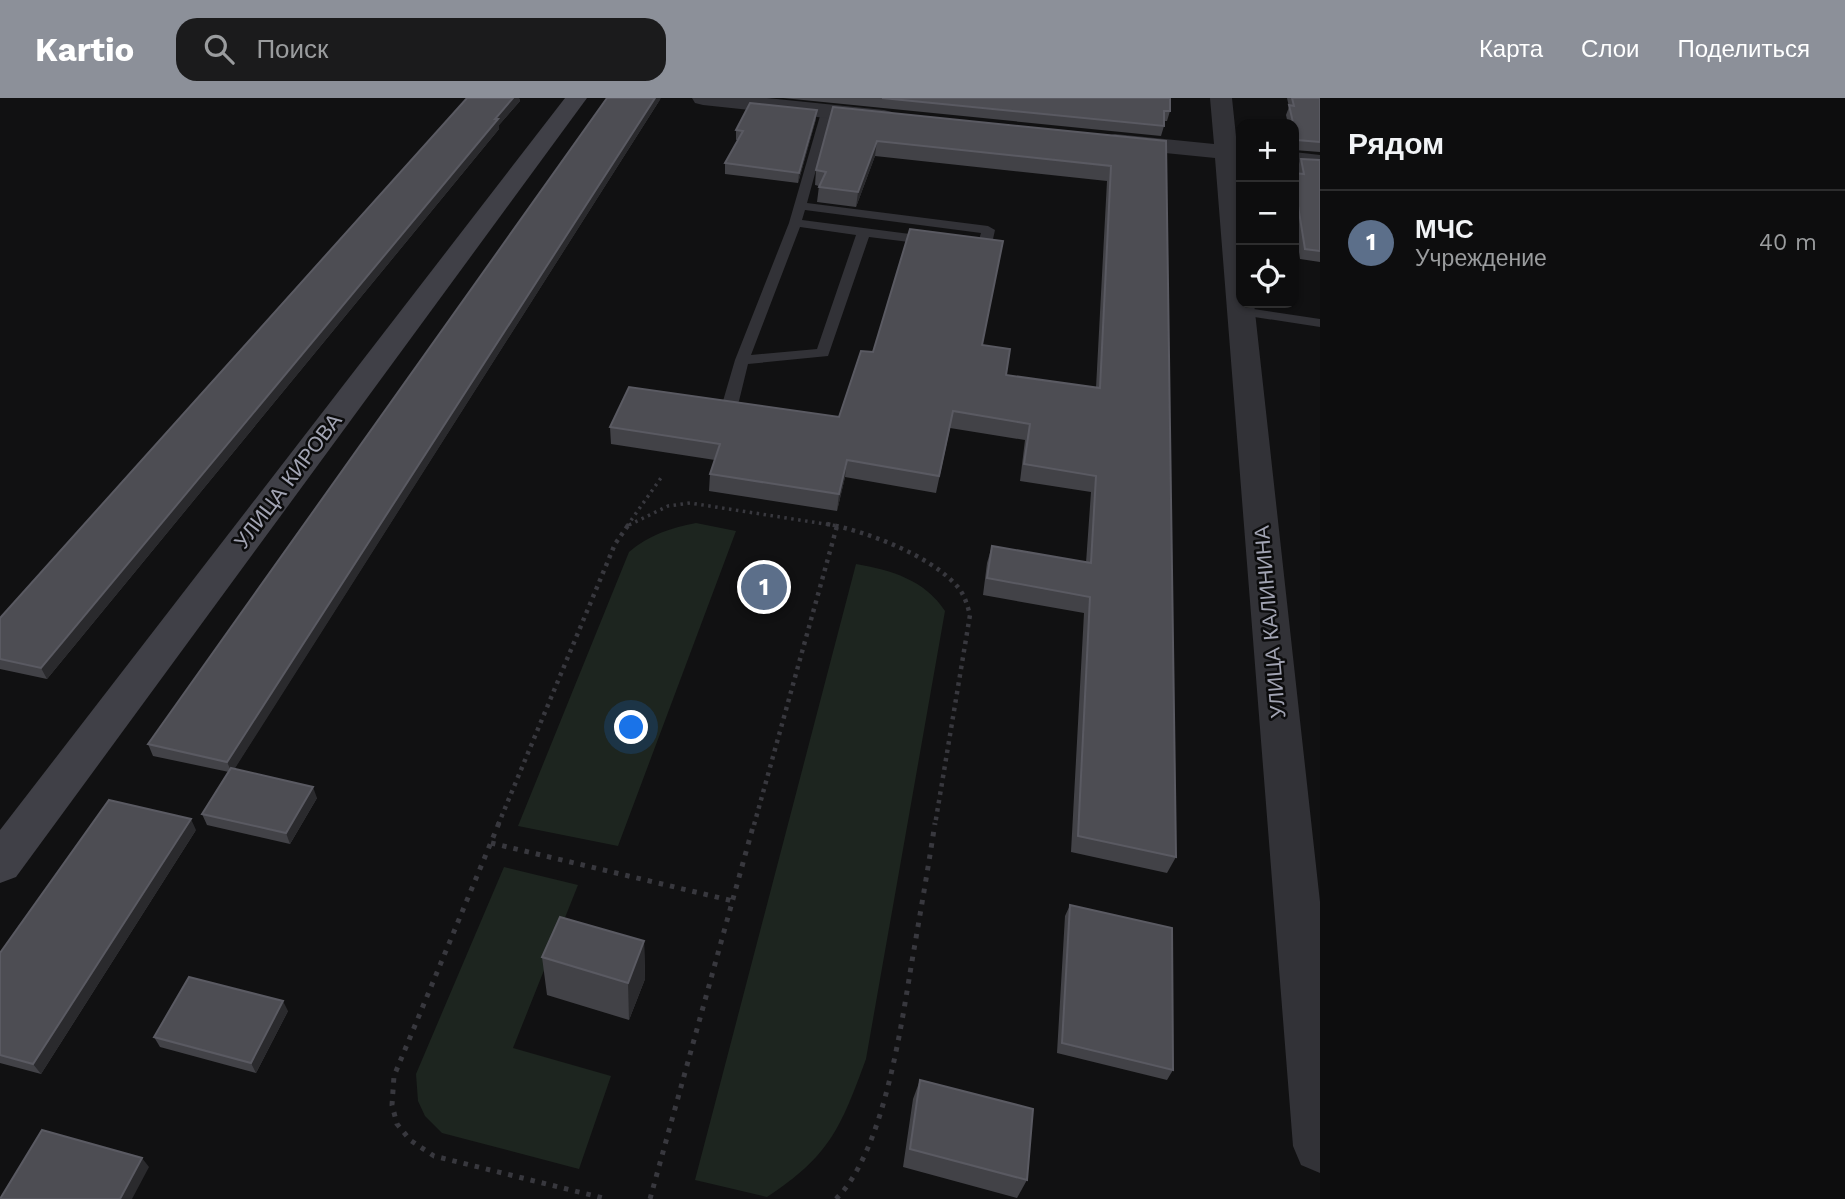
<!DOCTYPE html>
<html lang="ru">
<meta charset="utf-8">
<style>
body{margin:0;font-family:"Work Sans",sans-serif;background:#1b1b1c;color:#f1f3f6}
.controls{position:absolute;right:21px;top:21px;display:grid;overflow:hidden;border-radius:14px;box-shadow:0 2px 5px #0004}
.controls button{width:63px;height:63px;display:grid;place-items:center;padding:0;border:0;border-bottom:2px solid #2d2d2e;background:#0d0d0e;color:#f1f3f6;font:35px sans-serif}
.you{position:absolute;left:632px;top:630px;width:24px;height:24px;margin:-18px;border:5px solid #fff;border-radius:50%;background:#1a73e8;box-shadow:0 0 0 10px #1a73e833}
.badge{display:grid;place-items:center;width:46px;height:46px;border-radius:50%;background:#8c9099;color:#fff;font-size:23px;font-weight:700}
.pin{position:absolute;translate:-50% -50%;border:4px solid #fff;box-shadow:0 2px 7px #0006}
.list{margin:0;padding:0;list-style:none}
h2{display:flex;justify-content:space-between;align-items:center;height:91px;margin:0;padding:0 28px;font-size:30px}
h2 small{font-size:23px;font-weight:400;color:#9a9c9e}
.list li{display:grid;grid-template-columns:46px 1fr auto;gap:21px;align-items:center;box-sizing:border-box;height:105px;padding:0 28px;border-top:2px solid #2d2d2e}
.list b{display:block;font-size:26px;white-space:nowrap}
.list p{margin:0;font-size:23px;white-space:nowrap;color:#9a9c9e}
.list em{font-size:23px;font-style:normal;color:#9a9c9e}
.icon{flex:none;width:38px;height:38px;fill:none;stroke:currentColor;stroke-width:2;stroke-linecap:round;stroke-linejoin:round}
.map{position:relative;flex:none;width:1320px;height:1101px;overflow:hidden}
header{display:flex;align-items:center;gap:42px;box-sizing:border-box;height:98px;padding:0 35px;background:#8c9099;color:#fff}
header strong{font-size:33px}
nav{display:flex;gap:38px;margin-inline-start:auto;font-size:24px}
.search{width:490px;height:63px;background:#1b1b1c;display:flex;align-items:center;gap:18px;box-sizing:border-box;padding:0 24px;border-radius:21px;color:#9a9c9e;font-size:26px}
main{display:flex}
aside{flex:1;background:#0d0d0e}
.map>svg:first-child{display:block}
.green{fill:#1d251f}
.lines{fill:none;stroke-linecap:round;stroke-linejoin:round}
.path-far2{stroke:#38383e;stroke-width:3.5;stroke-dasharray:2.5 4.5;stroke-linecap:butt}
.path-far1{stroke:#38383e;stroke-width:4.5;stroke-dasharray:3.5 5;stroke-linecap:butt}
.path{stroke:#38383e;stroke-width:5;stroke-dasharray:4.5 7;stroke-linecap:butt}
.lane{fill:#323237;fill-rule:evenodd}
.street{fill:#323237;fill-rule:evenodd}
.secondary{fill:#404047;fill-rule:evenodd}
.wall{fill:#424247}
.shaded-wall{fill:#2a2a2d}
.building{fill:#4d4d53;stroke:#5a5a62;stroke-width:2}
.labels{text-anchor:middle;stroke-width:5;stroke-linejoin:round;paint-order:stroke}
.street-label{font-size:21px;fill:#a2a4b3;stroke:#0c0c0d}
</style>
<header>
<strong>Kartio</strong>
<div class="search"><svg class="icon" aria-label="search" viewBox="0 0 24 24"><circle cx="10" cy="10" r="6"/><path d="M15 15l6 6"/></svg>Поиск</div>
<nav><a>Карта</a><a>Слои</a><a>Поделиться</a></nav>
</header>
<main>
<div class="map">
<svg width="1320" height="1101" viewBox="0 0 1320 1101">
<rect width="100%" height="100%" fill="#111112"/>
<path class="green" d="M696,425L736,433L618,748L518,728L629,454C649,437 670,430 696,425Z
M856,466C891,472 925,482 945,513L866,961C841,1029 830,1058 767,1099L695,1082Z
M504,769L578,787L513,950L611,978L579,1071L442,1035L425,1018L418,1003L416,976Z"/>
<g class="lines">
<path class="path-far2" d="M629,427L668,408L690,405L838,428
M627,428L663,377"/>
<path class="path-far1" d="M827,426C866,433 929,457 956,487C964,495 967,506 970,517L935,727
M498,727L615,446L629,426
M754,727L837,428"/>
<path class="path" d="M499,725L394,978L392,1007L397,1026L410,1042L434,1058L607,1101
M491,745L733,803
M650,1101L754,725
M836,1101C884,1053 901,929 912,863C920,817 928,771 935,725"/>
<path class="lane" d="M822,11L832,13L807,105L988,128L995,132L991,150L984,154L961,150L959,147L966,143L978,145L981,135L805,112L802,122L933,139L940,143L933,147L869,139L828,258L748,266L739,303L737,306H725L723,303L735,262L789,125ZM800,129L856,137L817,251L751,257Z
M1240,209L1320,221V229L1235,216V210Z"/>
<path class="street" d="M692,0H767L884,12L892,14L895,19L892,24L884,26L703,7L695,5Z
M1210,0H1232L1237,48L1241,49V63H1239L1241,205H1254L1320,804V1075L1301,1067L1293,1048L1215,60L1115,50L1107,48L1103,43L1107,38L1115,36L1214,46Z
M1294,54L1320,57V71L1294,68Z"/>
<path class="secondary" d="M565,0H587L16,779L0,785V732Z"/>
</g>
<path class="wall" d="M467,0H519L520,3L499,27V31L47,581L0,571V520Z
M661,0L234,671L317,700L290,746L207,727L202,716L229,674L153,658L148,646Z
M783,0H1170V13L1167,23H1164V28L1161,38Z
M1287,0H1320V54L1294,52V26H1288L1286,17L1289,9Z
M833,9L1166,43L1176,759L1167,775L1071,754L1084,515L983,497L987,465L992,448L1086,465L1091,394L1020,383L1025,342L950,330L936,395L845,379L837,413L709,393L710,376L715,362L611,346L610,329L839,319L873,254L982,247L1006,277L1096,290L1107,83L875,58L856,109L817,104L819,88L815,87L816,72Z
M816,21L798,85L725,76V65L738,42H736V32Z
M1301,61L1320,62V164L1300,161L1294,119V75L1298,76L1297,71Z
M196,732L41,976L0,965V855Z
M1070,807L1173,972L1167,982L1057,955L1065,818Z
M644,843L645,881L629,922L547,897L542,859Z
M288,913L256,975L160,949L154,939Z
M920,982L1027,1082L1017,1100L903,1069L913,1001Z"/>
<path class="shaded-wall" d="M513,0H519L520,3L499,27V31L47,581L41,570Z
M655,0H661L232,675L227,664Z
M817,12L816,21L798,85L799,75Z
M877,43L875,58L856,109L858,94Z
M847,362L845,379L837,413L839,396Z
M313,689L317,700L290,746L286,735Z
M191,721L196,732L41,976L33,966Z
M644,843L645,881L629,922L628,885Z
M283,903L288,913L256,975L251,965Z
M142,1060L149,1069L132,1101H120Z"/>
<path class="building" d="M467,0H513L495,21H498L41,570L0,561V520Z
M607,0H655L227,664L148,646Z
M882,0H1170V13H1164V28Z
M1292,0H1320V44L1297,42L1289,7L1294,8Z
M750,5L817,12L799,75L725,65L743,33L736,32Z
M833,9L1166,43L1176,759L1078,738L1090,499L987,480L992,448L1091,465L1096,378L1024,366L1030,326L953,313L939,378L847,362L839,396L710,376L720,346L610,329L629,289L839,319L861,253L873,254L910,131L1003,143L982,247L1010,251L1006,277L1100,290L1111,68L877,43L858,94L819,89L826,74L816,72Z
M1301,61L1320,62V153L1305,151L1294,83V75L1304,76Z
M231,670L313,689L286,735L202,716Z
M109,702L191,721L33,966L0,957V855Z
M1070,807L1172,830L1173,972L1062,945Z
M560,819L644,843L628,885L542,859Z
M189,879L283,903L251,965L154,939Z
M920,982L1033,1011L1027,1082L910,1051Z
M42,1032L142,1060L120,1101H0Z"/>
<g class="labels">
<g class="street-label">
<text transform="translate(288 383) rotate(-53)" y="7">УЛИЦА КИРОВА</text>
<text transform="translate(1270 524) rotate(-95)" y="7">УЛИЦА КАЛИНИНА</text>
</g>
</g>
</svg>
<div class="controls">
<button>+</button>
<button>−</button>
<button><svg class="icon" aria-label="locate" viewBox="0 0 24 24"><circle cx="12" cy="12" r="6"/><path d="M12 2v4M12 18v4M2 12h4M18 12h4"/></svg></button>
</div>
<div class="you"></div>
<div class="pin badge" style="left:764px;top:489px;background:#5c6f8a">1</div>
</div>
<aside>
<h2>Рядом<small></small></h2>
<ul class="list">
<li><span class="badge" style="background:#5c6f8a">1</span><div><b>МЧС</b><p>Учреждение</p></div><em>40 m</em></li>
</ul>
</aside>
</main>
